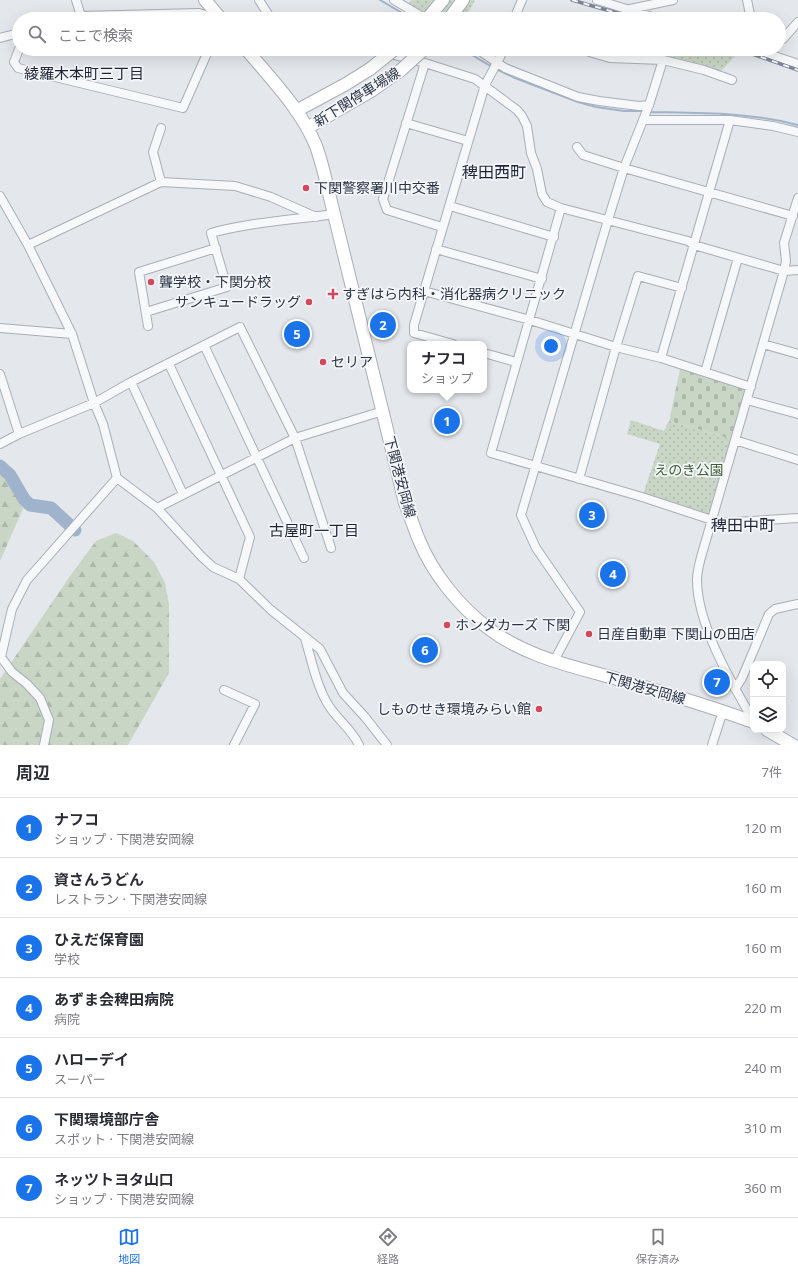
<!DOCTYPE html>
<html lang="ja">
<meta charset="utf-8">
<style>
body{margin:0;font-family:"Noto Sans","Noto Sans JP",sans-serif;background:#f7f7f7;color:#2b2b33}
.controls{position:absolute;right:12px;bottom:12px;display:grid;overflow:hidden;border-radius:8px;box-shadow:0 4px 16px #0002}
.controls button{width:36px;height:36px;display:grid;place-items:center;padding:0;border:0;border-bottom:1px solid #e1e1e2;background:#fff;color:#2b2b33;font:20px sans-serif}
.you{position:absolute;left:551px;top:346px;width:14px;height:14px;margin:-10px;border:3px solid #fff;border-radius:50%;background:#1a73e8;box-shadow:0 0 0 6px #1a73e833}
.badge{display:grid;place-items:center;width:26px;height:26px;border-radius:50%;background:#1a73e8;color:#fff;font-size:13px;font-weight:700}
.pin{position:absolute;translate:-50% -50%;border:2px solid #fff;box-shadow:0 1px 4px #0006}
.popup{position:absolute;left:407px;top:341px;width:80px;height:52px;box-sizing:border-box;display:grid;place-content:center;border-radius:8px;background:#fff;filter:drop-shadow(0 1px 3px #0005);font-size:13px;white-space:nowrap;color:#7c7c81}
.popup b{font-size:15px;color:#2b2b33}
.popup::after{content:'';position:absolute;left:50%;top:100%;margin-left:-8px;border:8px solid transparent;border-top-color:#fff}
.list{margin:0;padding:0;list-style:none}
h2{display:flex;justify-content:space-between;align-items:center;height:52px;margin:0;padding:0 16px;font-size:17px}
h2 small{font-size:13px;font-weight:400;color:#7c7c81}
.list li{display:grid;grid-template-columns:26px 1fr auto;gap:12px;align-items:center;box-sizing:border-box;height:60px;padding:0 16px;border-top:1px solid #e1e1e2}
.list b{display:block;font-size:15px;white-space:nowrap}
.list p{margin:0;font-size:13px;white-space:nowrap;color:#7c7c81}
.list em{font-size:13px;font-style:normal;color:#7c7c81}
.icon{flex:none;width:22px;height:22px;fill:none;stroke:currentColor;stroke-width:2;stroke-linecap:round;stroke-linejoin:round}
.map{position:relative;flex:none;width:798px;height:745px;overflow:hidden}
.search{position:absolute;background:#fff;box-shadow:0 4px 16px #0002;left:12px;right:12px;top:12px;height:44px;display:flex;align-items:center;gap:10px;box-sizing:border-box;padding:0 14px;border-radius:22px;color:#7c7c81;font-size:15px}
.sheet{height:472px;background:#fff}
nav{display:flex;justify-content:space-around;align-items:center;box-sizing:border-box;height:56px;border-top:1px solid #e1e1e2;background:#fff;font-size:11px;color:#7c7c81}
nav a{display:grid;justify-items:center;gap:2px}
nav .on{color:#1a73e8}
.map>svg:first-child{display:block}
.forest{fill:url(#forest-firs)}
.cemetery{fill:url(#cemetery-stones)}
.park{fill:url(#park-dots)}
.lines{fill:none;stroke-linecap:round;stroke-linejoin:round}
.stream{stroke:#9fb4cc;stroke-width:2}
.river{stroke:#9fb4cc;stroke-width:13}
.minor-casing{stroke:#a9aeb7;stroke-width:10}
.secondary-casing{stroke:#a9aeb7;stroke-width:14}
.minor{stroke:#f7f8fa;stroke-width:8}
.secondary{stroke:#fff;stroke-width:12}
.rail-casing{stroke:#7d8696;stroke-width:3.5}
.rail{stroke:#f4f6f9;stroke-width:2;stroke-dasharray:6;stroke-linecap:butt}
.secondary-bridge-casing{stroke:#a9aeb7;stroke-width:14;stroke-linecap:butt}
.secondary-bridge{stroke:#fff;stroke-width:12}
.poi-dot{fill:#d1495b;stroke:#f4f6f9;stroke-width:1.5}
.labels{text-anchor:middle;stroke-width:3.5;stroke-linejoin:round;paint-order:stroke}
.street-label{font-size:14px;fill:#2b3445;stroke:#f4f6f9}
.poi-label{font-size:14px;fill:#2b3445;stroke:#f4f6f9;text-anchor:start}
.park-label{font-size:14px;fill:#3f6138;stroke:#f4f6f9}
.neighbourhood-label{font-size:15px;fill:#1d2536;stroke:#f4f6f9}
.quarter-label{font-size:16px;fill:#1d2536;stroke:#f4f6f9}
</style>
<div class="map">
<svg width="798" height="745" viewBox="0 0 798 745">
<defs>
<pattern id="forest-firs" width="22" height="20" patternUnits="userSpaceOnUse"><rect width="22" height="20" fill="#c9d6c5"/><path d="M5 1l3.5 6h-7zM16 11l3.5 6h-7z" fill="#adb8ab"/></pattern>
<pattern id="cemetery-stones" width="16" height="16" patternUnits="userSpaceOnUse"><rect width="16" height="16" fill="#c9d6c5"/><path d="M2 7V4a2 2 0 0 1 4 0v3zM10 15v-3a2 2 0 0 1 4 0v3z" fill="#adb8ab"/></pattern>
<pattern id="park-dots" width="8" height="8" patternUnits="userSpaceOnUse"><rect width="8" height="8" fill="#c9d6c5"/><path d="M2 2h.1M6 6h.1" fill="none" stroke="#adb8ab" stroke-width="1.8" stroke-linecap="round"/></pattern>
</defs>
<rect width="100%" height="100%" fill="#e4e7ec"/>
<path class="forest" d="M3,468L11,474L29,495L0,561V469Z
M116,533L133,541L154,562L165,583L169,605V673L128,745H0V679L70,576L96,541Z"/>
<path class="cemetery" d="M681,365L751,387L735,440L669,421Z"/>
<path class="park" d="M412,0H475L465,19H426L405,7Z
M659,49H706L735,56L721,71L693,63L657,56Z
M631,420L664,431L669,421L735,440L712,520L642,497L660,444L627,434Z"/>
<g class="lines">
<path class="stream" d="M380,0L412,19
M462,49L492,67
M496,69L515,78L578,102L596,107L624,111H644
M648,112C699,113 749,112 798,125"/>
<path class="river" d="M0,466L10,475L24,499L30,505L51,508L75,530"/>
<g class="minor-casing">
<path id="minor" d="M76,0L81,16
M259,0L271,19
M394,0L426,19
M597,0L659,19
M747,0L751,19
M630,9L673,0
M70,19L81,16L199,13L218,19
M514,19L522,0
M0,38L19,33
M779,40L783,39L798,22
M19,49L14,62L18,68L183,108L209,49
M371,49L425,63L475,79L517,110L522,116L527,126L531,153L537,169L542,194L547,202L561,208L688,241L694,245L784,271L798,270
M477,49L505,68L578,97L599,101L639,106L649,105
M579,49L610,58L663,60L704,70L732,80
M754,49L798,64
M425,63L383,199L387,210L442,227
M644,120H730L773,126L798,132
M406,123L468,141
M577,147L583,155L624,168L793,216
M161,182L153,152L161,128
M0,196L28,245L72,334L94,403L103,424L117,478L157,508L202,557L213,567L239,579L271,610L320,649L343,693L365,717L387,745
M450,206L554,237
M561,208L491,453L642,497L712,520L719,523L798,518
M28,245L161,182L235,186L271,197L316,217
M436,249L542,279
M424,291L530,320L616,347L661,358L751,387
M146,312L227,287L211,233C251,222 293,220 334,214
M148,326L139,272L216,248
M0,328L72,334
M453,344L414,333V325L485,85L500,57L503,49
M763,344L798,354
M204,345L304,558
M484,353L516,362
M661,358L730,120
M169,364L250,537L239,579
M705,372L738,258
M0,374L19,434
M131,382L183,494
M747,400L798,414
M735,440L798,460
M0,444L19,434L94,403L131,382L240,327L295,438L331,548
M579,479L616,347L638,276L682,288
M157,508L295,438L383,411
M305,638C311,658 317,688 329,706C338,720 352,730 359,745
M554,661L580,612L536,548L521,515L608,220L624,168L649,105L663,60
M735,689L742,678L769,614L775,609L798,604
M224,690L255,704L234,745
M753,720C731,682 697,624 697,580C697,569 701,557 704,547L784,271L786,261L784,243L798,198
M44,745L49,720L40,698L27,684L12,672L1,657L12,609L27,580L117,478
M712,745L723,711"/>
</g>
<g class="secondary-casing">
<path id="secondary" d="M205,0L221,19
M427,19L443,0
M449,19L463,0
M246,49C271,79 301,109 316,146C324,168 328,191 334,214L405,503C410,515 414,528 419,540C433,574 459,606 488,628C524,656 571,666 614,678C661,692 708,705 753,722
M296,111L346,84L370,69
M307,128L371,91L401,70
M767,730L793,745"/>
</g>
<use href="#minor" class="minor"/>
<use href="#secondary" class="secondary"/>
<g class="rail-casing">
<path id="rail" d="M572,0L638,19
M738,49L798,70"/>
</g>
<use href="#rail" class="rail"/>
<g class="secondary-bridge-casing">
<path id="secondary-bridge" d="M370,69L395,49
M401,70L424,49"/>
</g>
<use href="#secondary-bridge" class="secondary-bridge"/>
</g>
<g class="poi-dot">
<circle cx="306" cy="188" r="4"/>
<circle cx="151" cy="282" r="4"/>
<path d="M331 288h4v4h4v4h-4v4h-4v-4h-4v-4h4z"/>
<circle cx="309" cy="302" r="4"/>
<circle cx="323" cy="362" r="4"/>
<circle cx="447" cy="625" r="4"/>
<circle cx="589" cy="634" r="4"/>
<circle cx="539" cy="709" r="4"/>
</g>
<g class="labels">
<g class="street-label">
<text transform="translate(357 97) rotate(-32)" y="5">新下関停車場線</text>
<text transform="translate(400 477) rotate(75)" y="5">下関港安岡線</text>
<text transform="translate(645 688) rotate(16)" y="5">下関港安岡線</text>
</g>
<g class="poi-label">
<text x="314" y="193">下関警察署川中交番</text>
<text x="159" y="287">聾学校・下関分校</text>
<text x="342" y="299">すぎはら内科・消化器病クリニック</text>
<text x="301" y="307" text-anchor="end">サンキュードラッグ</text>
<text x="331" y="367">セリア</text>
<text x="455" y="630">ホンダカーズ 下関</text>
<text x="597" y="639">日産自動車 下関山の田店</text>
<text x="531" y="714" text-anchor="end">しものせき環境みらい館</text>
</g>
<g class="park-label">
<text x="689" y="475">えのき公園</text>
</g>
<g class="neighbourhood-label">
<text x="84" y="79">綾羅木本町三丁目</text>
<text x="314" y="536">古屋町一丁目</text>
</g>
<g class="quarter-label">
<text x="494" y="178">稗田西町</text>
<text x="743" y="531">稗田中町</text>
</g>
</g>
</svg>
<div class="controls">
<button><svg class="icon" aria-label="locate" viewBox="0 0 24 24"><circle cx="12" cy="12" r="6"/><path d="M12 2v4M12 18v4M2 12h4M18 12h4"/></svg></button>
<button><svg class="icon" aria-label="layers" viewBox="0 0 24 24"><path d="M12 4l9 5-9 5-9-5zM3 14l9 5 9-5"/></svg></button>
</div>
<div class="you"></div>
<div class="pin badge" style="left:447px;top:421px">1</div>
<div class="popup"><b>ナフコ</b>ショップ</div>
<div class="pin badge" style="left:383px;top:325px">2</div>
<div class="pin badge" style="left:592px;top:515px">3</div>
<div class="pin badge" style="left:613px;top:574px">4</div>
<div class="pin badge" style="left:297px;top:334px">5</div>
<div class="pin badge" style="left:425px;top:650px">6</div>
<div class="pin badge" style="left:717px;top:682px">7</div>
<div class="search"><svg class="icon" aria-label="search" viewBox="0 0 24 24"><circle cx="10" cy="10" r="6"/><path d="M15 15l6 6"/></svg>ここで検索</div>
</div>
<section class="sheet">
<h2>周辺<small>7件</small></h2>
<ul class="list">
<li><span class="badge">1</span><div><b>ナフコ</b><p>ショップ · 下関港安岡線</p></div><em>120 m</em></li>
<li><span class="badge">2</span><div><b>資さんうどん</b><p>レストラン · 下関港安岡線</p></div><em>160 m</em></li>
<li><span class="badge">3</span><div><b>ひえだ保育園</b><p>学校</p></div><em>160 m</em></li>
<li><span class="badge">4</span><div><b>あずま会稗田病院</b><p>病院</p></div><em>220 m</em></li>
<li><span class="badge">5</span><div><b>ハローデイ</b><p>スーパー</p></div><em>240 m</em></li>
<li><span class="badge">6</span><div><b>下関環境部庁舎</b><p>スポット · 下関港安岡線</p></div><em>310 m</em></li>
<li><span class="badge">7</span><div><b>ネッツトヨタ山口</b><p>ショップ · 下関港安岡線</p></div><em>360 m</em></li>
</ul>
</section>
<nav>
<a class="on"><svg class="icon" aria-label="map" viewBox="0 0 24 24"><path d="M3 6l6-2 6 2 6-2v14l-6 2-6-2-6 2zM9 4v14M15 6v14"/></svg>地図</a>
<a><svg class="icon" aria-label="directions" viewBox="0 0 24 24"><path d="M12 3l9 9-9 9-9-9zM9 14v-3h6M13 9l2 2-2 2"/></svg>経路</a>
<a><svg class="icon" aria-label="saved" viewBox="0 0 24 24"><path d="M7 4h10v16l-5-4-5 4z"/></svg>保存済み</a>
</nav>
